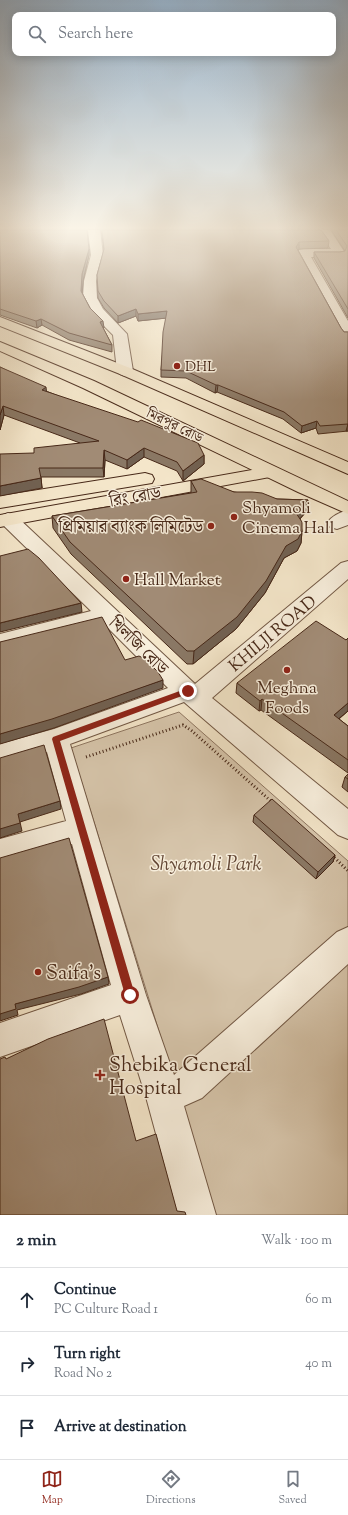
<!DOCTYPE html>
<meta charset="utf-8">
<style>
body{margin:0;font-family:"Sorts Mill Goudy","Noto Serif Bengali",serif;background:#f2f2f3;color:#1f2937}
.stop{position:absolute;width:12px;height:12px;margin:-9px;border:3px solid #8f2418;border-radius:50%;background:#fff}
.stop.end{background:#8f2418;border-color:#fff;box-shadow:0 1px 4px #0008}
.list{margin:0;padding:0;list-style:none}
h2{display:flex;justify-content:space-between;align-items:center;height:52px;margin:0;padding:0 16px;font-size:17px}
h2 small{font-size:13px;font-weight:400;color:#747a83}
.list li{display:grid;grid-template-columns:26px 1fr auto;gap:12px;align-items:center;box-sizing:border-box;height:64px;padding:0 16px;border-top:1px solid #e0e1e3}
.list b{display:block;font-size:15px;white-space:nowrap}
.list p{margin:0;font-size:13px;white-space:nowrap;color:#747a83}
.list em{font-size:13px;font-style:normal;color:#747a83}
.icon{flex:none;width:22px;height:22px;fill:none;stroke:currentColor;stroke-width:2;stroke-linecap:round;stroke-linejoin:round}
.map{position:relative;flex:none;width:348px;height:1215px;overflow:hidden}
.search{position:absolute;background:#fff;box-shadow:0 2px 10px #0003;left:12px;right:12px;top:12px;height:44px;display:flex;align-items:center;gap:10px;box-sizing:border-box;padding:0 14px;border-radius:8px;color:#747a83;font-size:15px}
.sheet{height:244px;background:#fff}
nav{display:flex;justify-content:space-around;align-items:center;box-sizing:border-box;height:56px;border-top:1px solid #e0e1e3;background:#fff;font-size:11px;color:#747a83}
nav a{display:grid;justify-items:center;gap:2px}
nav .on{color:#8f2418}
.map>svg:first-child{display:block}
.green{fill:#d7c6ac;stroke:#8f7762}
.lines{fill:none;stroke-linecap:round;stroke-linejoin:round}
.minor-casing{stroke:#725844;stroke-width:2}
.major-casing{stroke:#472818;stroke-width:2}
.highway-casing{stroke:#472818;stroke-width:2}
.path{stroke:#472818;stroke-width:3;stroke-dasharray:1 2.5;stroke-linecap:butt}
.minor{fill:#f8efdd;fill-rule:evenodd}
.major{fill:#f4e6ca;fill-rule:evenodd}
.highway{fill:#f4e6ca;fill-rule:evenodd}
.wall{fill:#8a7865;stroke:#472818}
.shaded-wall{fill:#716152;stroke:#472818}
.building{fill:#a18b75;stroke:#472818}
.route{fill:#8f2418}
.poi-dot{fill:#8f2418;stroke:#f8efdd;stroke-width:1.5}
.labels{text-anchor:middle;stroke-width:3;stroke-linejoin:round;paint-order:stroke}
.far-poi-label{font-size:14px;fill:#472818;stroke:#f8efdd;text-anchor:start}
.far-street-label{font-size:14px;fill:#472818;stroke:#f8efdd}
.street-label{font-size:17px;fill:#472818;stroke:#f8efdd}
.poi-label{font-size:17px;fill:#472818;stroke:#f8efdd;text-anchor:start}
.near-park-label{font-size:20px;font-style:italic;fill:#644836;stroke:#f8efdd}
.near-poi-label{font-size:20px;fill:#472818;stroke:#f8efdd;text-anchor:start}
</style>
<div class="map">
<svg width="348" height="1215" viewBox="0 0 348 1215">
<rect width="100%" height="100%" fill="#f4e6ca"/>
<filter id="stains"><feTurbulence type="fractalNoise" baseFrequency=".005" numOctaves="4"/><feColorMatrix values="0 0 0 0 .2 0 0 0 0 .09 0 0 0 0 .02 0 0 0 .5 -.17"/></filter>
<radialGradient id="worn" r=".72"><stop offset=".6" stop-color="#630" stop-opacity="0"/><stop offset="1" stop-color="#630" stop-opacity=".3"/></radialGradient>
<path class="green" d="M179,712L348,861V1215H216L71,748Z"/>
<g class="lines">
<g class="minor-casing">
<path id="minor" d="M88,230H100L103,255L96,281L97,298L103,309L127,334L133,371L130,374L125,376L120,374L117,371L113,335L92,314L83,298L84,281L91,255Z
M318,230H330L345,253L343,256L339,257H311L348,321V338L343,337L341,334L297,253L299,250L303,249H331Z
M348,510V525L337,529L330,527L327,523C332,516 340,512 348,510Z
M8,513L15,515L195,684L341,563L348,561V579L212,698L348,809V839L338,835L184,702L70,744L146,995L174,1075L337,932L348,927V964L202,1098L184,1106L216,1215H178L146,1097L120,1015L0,1057V1023L111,985L72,844L0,865V839L66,821L47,752L0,766V744L54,729L168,688L104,624L0,650V634L91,611L1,523L0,516Z"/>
</g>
<g class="major-casing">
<path id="major" d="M269,467L275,468L278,472L275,476L0,527V515Z
M145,473L152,475L154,479L152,483L0,508V496Z"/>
</g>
<g class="highway-casing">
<path id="highway" d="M0,317L130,368L348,462V474L120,374L0,326Z
M0,342L94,381L348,501V514L298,492L83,388L0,351Z"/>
</g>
<path class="path" d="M86,757L183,725L192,731L273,803
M332,855L348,871"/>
<use href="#minor" class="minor"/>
<use href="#major" class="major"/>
<use href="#highway" class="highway"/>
</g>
<path class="wall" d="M0,230L89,249V255L83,281L82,293L90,308L104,328H103L112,345V352L69,340L42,325L37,328L0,315Z
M101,230H321L329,241L328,248L299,249L298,250L341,328L344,332H348V431L318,434L316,428L301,433L283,419L217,392L215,393L186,378L161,377V370L166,318L138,321L136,316L118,323L104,308L98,298L97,275L104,250Z
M331,230H348V318L314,258V252H340L345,251Z
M0,367L46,391L204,455V464L183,481L177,471L144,457L127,469L105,460L104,477H41L42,488L34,453L80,443L4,415L0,430Z
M191,481L234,492L277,499L308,500L306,512L300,519L302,531L301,543L297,551L284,558L265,593L236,629L193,664H187L71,554L53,528L52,516L191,493Z
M348,638V711L339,719L348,726V773L261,710L259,711L236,693L237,683L346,640Z
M348,774V792L342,787L345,777Z
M254,815L335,855L333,862L316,879L253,822Z"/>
<path class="shaded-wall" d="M299,242V249L296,254V247Z
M89,249V255L83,281L82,298L81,291L82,274Z
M136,309V316L118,323V316Z
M167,311V318L138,321V314Z
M41,319L42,325L37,328L36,321Z
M103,321L104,328L100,329V322Z
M216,385H218L217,392L215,393Z
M46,387L47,396L42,390Z
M3,406L4,415L0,430V415Z
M317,421L316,428L301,433L302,426Z
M348,424V431H346Z
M144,448V457L127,469V460Z
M104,450L105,460L104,477L103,468Z
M204,455V464L183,481V471Z
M41,478L42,488L0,496V486Z
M308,500L306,512L294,525L296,513Z
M302,531L301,543L297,551L284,558L265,593L236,629L193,664L194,651L286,546Z
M81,603L82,612L0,632V623Z
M163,680V688L54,728L0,744V734Z
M262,699L261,710L259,711L260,701Z
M348,703V711L331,725L334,715Z
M60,801L61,809L20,822L22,831L0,838V829L18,814Z
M335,855L333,862L316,879L318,872Z
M108,977L109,984L81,994L17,1010L18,1015L0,1021V1014L15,1004Z"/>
<path class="building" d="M0,230H87L89,249L82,274L81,291L90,308L103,321L100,322L112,345L69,333L41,319L36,321L0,309Z
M102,230H321L329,241L299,242L296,247L341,328L344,332H348V424L320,426L317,421L302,426L284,412L218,385H216L186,371L161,370L163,332L167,311L138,314L136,309L118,316L104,301L98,291L97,275L104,249Z
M336,230H348V309L314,252H340L345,251L347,246Z
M0,367L46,387L42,390L138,422L141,420L198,443L204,455L183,471L177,462L144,448L127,460L104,450L103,468H39L41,478L0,486V454L34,453V448L99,441L3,406L0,415Z
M201,479L234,492H252L262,493L277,499L308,500L296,513L302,522V531L298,539L286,546L266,581L237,617L194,651H187L70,542L52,516L197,492L191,481Z
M28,549L39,558L81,603L0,623V556Z
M102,617L125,660L139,656L145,659L158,672L163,680L52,719L0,734V642Z
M316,621L346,640L348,638V703L334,715L348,726V760L262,699L260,701L237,683Z
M44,745L60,801L18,814L20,823L0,829V758Z
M348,774V779L345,777Z
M272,799L335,855L318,872L254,815Z
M69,838L108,977L79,987L15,1004L16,1009L0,1014V858Z
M104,1019L136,1141L156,1134L177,1211L185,1212L186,1215H0V1059L5,1057L6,1059L48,1039Z"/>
<linearGradient id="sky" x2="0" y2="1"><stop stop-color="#95aec4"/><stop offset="0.57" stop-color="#faf4e7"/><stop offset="1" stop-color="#faf4e7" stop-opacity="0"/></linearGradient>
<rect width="348" height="400" fill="url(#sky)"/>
<path class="route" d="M188,688L191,691L190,693L60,741L135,995L134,998L130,999L127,998L125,995L52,739L53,737Z"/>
<g class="poi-dot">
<circle cx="177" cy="366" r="4"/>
<circle cx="234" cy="517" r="4"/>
<circle cx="211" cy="526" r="4"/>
<circle cx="126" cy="579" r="4"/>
<circle cx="287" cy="670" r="4"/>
<circle cx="38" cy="972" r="4"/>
<path d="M98 1069h4v4h4v4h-4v4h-4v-4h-4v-4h4z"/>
</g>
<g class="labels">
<g class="far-poi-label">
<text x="185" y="371">DHL</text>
</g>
<g class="far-street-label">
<text transform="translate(175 425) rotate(26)" y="5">মিরপুর রোড</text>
</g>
<g class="street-label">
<text transform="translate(135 496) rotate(-10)" y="6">রিং রোড</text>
<text transform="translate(272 633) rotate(-40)" y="6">KHILJI ROAD</text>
<text transform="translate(139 645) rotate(44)" y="6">খিলজি রোড</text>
</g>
<g class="poi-label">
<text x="242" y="513">Shyamoli<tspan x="242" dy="20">Cinema Hall</tspan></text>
<text x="203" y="532" text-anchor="end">প্রিমিয়ার ব্যাংক লিমিটেড</text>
<text x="134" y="585">Hall Market</text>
<text x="287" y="693" text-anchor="middle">Meghna<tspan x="287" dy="20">Foods</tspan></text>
</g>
<g class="near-park-label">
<text x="206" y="870">Shyamoli Park</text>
</g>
<g class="near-poi-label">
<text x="46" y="979">Saifa's</text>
<text x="109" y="1071">Shebika General<tspan x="109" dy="23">Hospital</tspan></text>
</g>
</g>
<rect width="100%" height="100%" filter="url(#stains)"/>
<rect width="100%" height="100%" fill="url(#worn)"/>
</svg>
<div class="stop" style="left:130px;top:995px"></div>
<div class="stop end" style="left:188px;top:691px"></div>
<div class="search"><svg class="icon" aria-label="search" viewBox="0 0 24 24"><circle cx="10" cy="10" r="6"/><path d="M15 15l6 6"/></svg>Search here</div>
</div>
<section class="sheet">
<h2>2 min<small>Walk · 100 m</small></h2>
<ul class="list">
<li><svg class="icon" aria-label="ahead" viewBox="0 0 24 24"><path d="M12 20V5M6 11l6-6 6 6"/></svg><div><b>Continue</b><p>PC Culture Road 1</p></div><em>60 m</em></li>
<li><svg class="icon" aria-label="right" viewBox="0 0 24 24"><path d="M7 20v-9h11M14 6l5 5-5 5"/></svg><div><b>Turn right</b><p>Road No 2</p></div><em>40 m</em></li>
<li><svg class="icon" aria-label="arrive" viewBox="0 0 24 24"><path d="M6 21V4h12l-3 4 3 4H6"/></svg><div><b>Arrive at destination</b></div></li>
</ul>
</section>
<nav>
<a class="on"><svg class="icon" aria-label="map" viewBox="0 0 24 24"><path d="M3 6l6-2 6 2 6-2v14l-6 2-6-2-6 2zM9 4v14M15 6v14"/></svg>Map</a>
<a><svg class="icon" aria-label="directions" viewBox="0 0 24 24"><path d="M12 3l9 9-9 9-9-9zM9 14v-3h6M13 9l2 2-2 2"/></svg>Directions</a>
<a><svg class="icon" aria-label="saved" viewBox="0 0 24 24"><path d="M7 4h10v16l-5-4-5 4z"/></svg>Saved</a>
</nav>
